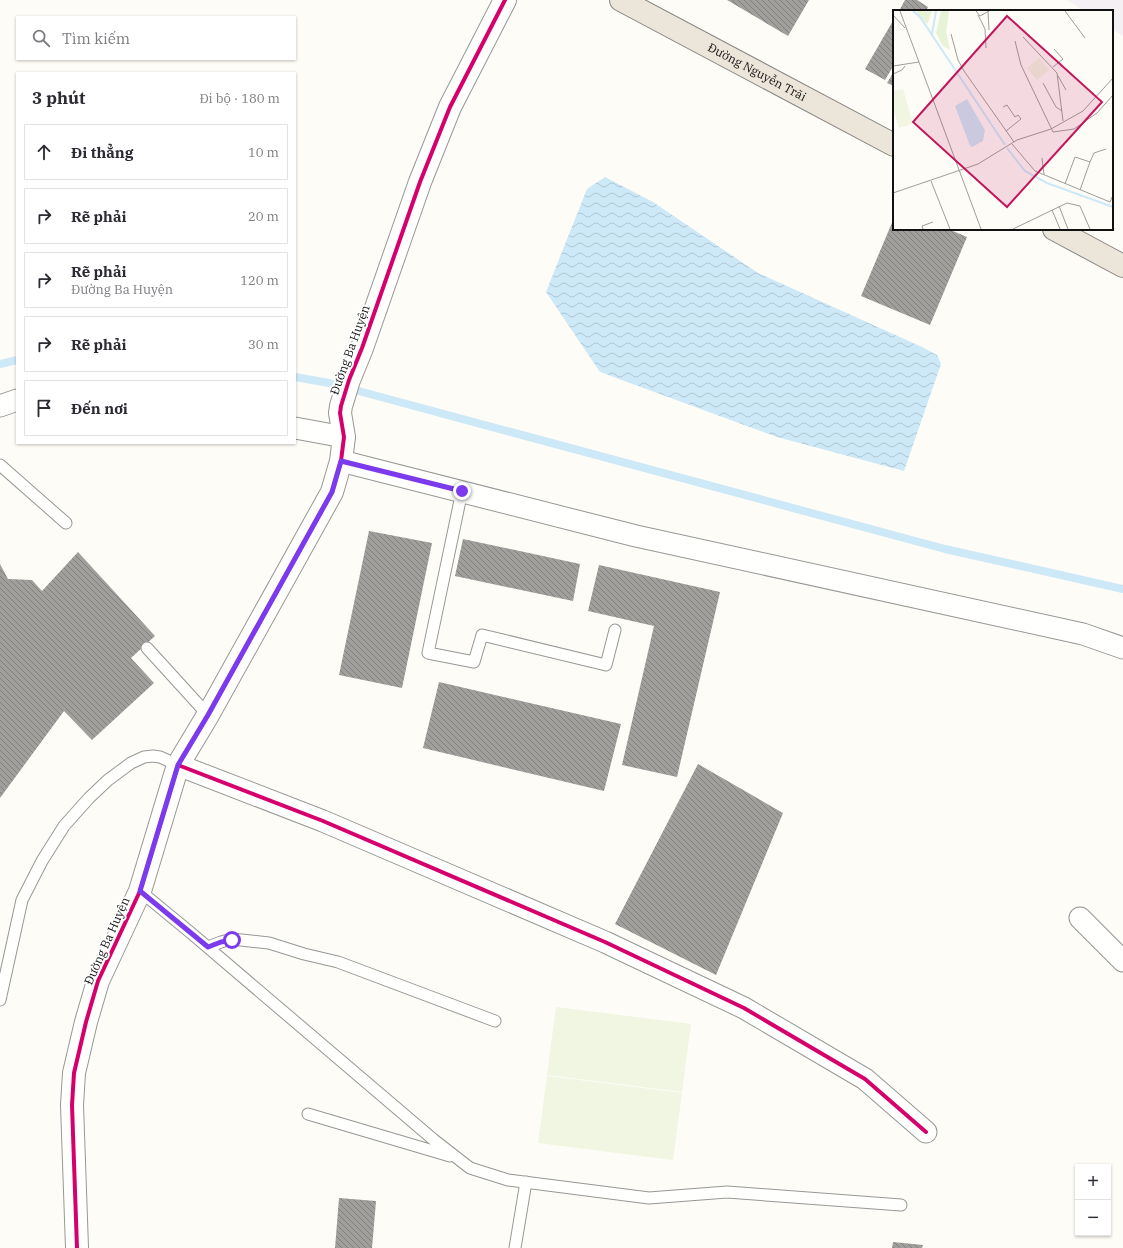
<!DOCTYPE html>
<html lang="vi">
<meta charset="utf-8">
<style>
body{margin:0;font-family:"IBM Plex Serif",serif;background:#f2f2f3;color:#2b2b33}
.controls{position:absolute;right:12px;bottom:12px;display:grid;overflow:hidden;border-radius:0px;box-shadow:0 1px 3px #0004}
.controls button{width:36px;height:36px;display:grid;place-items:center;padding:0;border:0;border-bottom:1px solid #e1e1e2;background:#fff;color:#2b2b33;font:20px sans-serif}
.stop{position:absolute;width:12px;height:12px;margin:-9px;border:3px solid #7c3aed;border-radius:50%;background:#fff}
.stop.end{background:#7c3aed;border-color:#fff;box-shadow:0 1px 4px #0008}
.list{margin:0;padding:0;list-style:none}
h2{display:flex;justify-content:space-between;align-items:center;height:52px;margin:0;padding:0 16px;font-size:17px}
h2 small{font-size:13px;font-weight:400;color:#7c7c81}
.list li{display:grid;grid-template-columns:26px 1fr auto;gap:12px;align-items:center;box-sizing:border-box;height:56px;margin:0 8px 8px;padding:0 8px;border:1px solid #e1e1e2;border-radius:0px}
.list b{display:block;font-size:15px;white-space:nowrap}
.list p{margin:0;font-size:13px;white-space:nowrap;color:#7c7c81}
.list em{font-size:13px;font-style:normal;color:#7c7c81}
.icon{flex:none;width:22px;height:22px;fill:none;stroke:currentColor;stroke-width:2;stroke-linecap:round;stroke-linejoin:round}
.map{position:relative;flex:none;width:1123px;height:1248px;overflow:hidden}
.search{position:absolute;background:#fff;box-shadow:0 1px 3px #0004;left:16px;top:16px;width:280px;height:44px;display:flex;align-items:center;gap:10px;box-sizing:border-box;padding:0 14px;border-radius:0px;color:#7c7c81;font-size:15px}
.panel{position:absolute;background:#fff;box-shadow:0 1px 3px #0004;left:16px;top:72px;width:280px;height:372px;border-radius:0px}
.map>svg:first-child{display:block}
.industrial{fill:#f5f0f3}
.pitch{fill:#f0f6e1}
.water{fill:url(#water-waves)}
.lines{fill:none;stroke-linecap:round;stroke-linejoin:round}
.stream{stroke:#cde8f7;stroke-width:8}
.building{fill:url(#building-back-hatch)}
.service-casing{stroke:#979795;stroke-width:13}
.minor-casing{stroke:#979795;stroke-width:23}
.tertiary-casing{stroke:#979795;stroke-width:24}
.trunk-casing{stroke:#858482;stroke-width:24}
.service{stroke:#fffffe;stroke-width:11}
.minor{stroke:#fffffe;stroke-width:21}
.tertiary{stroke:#fffffe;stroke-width:22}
.trunk{stroke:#ece5da;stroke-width:22}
.cycleway-casing{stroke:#fff;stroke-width:6}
.cycleway{stroke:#d6006c;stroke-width:4}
.route{stroke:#7c3aed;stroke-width:5}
.labels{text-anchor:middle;stroke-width:4;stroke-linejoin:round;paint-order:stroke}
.street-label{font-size:12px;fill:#111;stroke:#fff}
.inset-river{fill:none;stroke:#cde8f7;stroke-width:2}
.inset-road{fill:none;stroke:#9f9e9b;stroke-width:1}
.view{fill:#c2185b;fill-opacity:0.15;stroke:#c2185b;stroke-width:2}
.inset-edge{fill:none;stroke:#111;stroke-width:2}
</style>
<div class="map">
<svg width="1123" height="1248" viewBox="0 0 1123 1248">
<defs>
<pattern id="water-waves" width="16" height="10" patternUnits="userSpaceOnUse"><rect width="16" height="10" fill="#cde8f7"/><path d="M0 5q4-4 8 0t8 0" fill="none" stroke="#afc6d3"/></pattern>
<pattern id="building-back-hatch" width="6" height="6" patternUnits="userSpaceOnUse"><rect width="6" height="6" fill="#a19f9c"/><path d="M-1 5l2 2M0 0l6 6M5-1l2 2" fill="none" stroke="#82807e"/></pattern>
</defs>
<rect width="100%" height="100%" fill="#fdfcf7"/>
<path class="industrial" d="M1067,0H1123V36L1112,29V11H1084Z"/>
<path class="pitch" d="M556,1007L691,1024L682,1092L547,1075Z
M547,1076L682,1093L673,1160L538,1143Z"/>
<path class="water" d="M605,177L653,202L758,273L922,347L937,355L941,364L904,471L777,437L600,372L546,292L587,189Z"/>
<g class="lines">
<path class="stream" d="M0,364L17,360
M295,377L329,383L945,549L1123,589"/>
</g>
<path class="building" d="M727,0H809L788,36Z
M905,0H917L928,7L926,11H899Z
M894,19V65L885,80L865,69Z
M894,71V86L887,83Z
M894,218V229H948L967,237L930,325L861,296Z
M369,531L432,543L402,688L339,675Z
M463,539L580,564L573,601L455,576Z
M78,552L155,636L131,658L154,683L92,740L64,711L0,798V564L8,579L32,580L42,591Z
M599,565L720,592L677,777L622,765L654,626L588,611Z
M439,682L621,724L604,791L423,748Z
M698,764L783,813L716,975L615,924Z
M339,1198L376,1201L372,1248H335Z
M893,1242L923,1245L922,1248H892Z"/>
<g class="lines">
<g class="service-casing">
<path id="service" d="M0,465L66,523
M462,491L428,653L474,662L482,635L606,665L615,630
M147,648L208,715
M140,891L191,933L434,1140L470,1168L508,1180L649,1198L727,1192L901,1205
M208,947L221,942L232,939L269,943L304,954L338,962L495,1021
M0,1000L22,900L42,861L64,826L89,798L108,780L131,763L144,757L153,756L160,757L178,765
M308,1114L450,1156
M515,1248L526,1182"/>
</g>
<g class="minor-casing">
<path id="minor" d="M0,406L17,400
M295,428L344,437
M341,461L636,536L1083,634L1123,648
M178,765L323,821L605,942L744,1008L865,1079L926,1132
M1080,918L1123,961"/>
</g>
<g class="tertiary-casing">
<path id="tertiary" d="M77,1248L72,1105L74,1073L86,1022L98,981L140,891L178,765L208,715L332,492L341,461L344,437L340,413L341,406L349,380L362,348L420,182L450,107L505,0"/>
</g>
<g class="trunk-casing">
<g id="trunk">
<path id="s1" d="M621,0L894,145"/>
<path d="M1054,229L1123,266"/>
</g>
</g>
<use href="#service" class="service"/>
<use href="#minor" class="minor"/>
<use href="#tertiary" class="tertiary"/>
<use href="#trunk" class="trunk"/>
<g class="cycleway-casing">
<path id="cycleway" d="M178,765L323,821L605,942L744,1008L865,1079L926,1132
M77,1248L72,1105L74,1073L86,1022L98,981L140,891L178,765L208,715L332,492L341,461L344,437L340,413L341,406L349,380L362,348L420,182L450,107L505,0"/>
</g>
<use href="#cycleway" class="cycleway"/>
</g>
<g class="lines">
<path class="route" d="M232,940L221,942L208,947L140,891L178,765L208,715L332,492L341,461L462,491"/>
</g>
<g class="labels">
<g class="street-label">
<text dy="4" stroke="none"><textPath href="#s1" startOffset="154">Đường Nguyễn Trãi</textPath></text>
<text transform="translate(350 350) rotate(-70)" y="4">Đường Ba Huyện</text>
<text transform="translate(107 941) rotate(-66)" y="4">Đường Ba Huyện</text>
</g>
</g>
<g transform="translate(893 10)">
<rect width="220" height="220" fill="#fdfcf7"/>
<path d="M23,1H39L35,13H33ZM48,1H56L53,22L57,40L50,36L43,23Z" fill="#e7f3d7"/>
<path d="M146,48L156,60L144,70L134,58ZM10,79L20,114L6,118L0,98V81Z" fill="#f0f6e1"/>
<path d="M74,89L92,120L90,131L79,137L77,136L62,96Z" fill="#cde8f7"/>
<path class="inset-river" d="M20,1L27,7L112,135M39,24L43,1M114,138L132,161L154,173L220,197"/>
<path class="inset-road" d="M7,1L88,219M83,1L87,6L96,1M95,1L96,20M172,1L192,28M0,5L12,18M85,5L92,19L93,38M58,24L65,50L71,61L121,132M130,27L164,63L170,111M122,31L128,55L160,122L181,119L204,103L220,85M0,56L26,52M160,57L170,49L161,39M0,64L9,60L12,56M165,66L173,80M150,73L163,97L169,101M110,97L114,95L122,107L125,105L128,109L113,121M119,134L142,161L217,192L220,185M149,148L151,165M38,171L57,219M172,174L182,147L197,152L201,143L213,139M187,180L197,152M0,183L85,154L124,130L158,119L190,101L220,68M166,196L175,219M159,200L167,219M30,219L29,216L40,212M120,219L174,193L187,196L197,219"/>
<path class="view" d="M114,6L209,92L114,197L20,112Z"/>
<rect width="220" height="220" class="inset-edge"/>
</g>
</svg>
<div class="controls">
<button>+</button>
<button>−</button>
</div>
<div class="stop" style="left:232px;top:940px"></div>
<div class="stop end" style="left:462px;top:491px"></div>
<div class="search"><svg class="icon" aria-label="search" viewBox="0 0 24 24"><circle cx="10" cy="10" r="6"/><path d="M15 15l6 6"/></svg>Tìm kiếm</div>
<section class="panel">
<h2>3 phút<small>Đi bộ · 180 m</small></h2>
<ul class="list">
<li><svg class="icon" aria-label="ahead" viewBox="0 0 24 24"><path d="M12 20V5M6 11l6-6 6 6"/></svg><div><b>Đi thẳng</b></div><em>10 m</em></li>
<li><svg class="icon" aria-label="right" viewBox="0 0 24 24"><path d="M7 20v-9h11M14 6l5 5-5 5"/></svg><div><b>Rẽ phải</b></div><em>20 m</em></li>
<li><svg class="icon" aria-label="right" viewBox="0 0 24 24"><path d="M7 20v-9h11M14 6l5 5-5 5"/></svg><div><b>Rẽ phải</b><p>Đường Ba Huyện</p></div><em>120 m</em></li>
<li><svg class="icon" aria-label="right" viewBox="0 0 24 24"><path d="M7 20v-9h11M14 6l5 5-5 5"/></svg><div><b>Rẽ phải</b></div><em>30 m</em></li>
<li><svg class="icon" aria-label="arrive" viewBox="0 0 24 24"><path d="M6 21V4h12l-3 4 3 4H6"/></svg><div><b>Đến nơi</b></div></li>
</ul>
</section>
</div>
